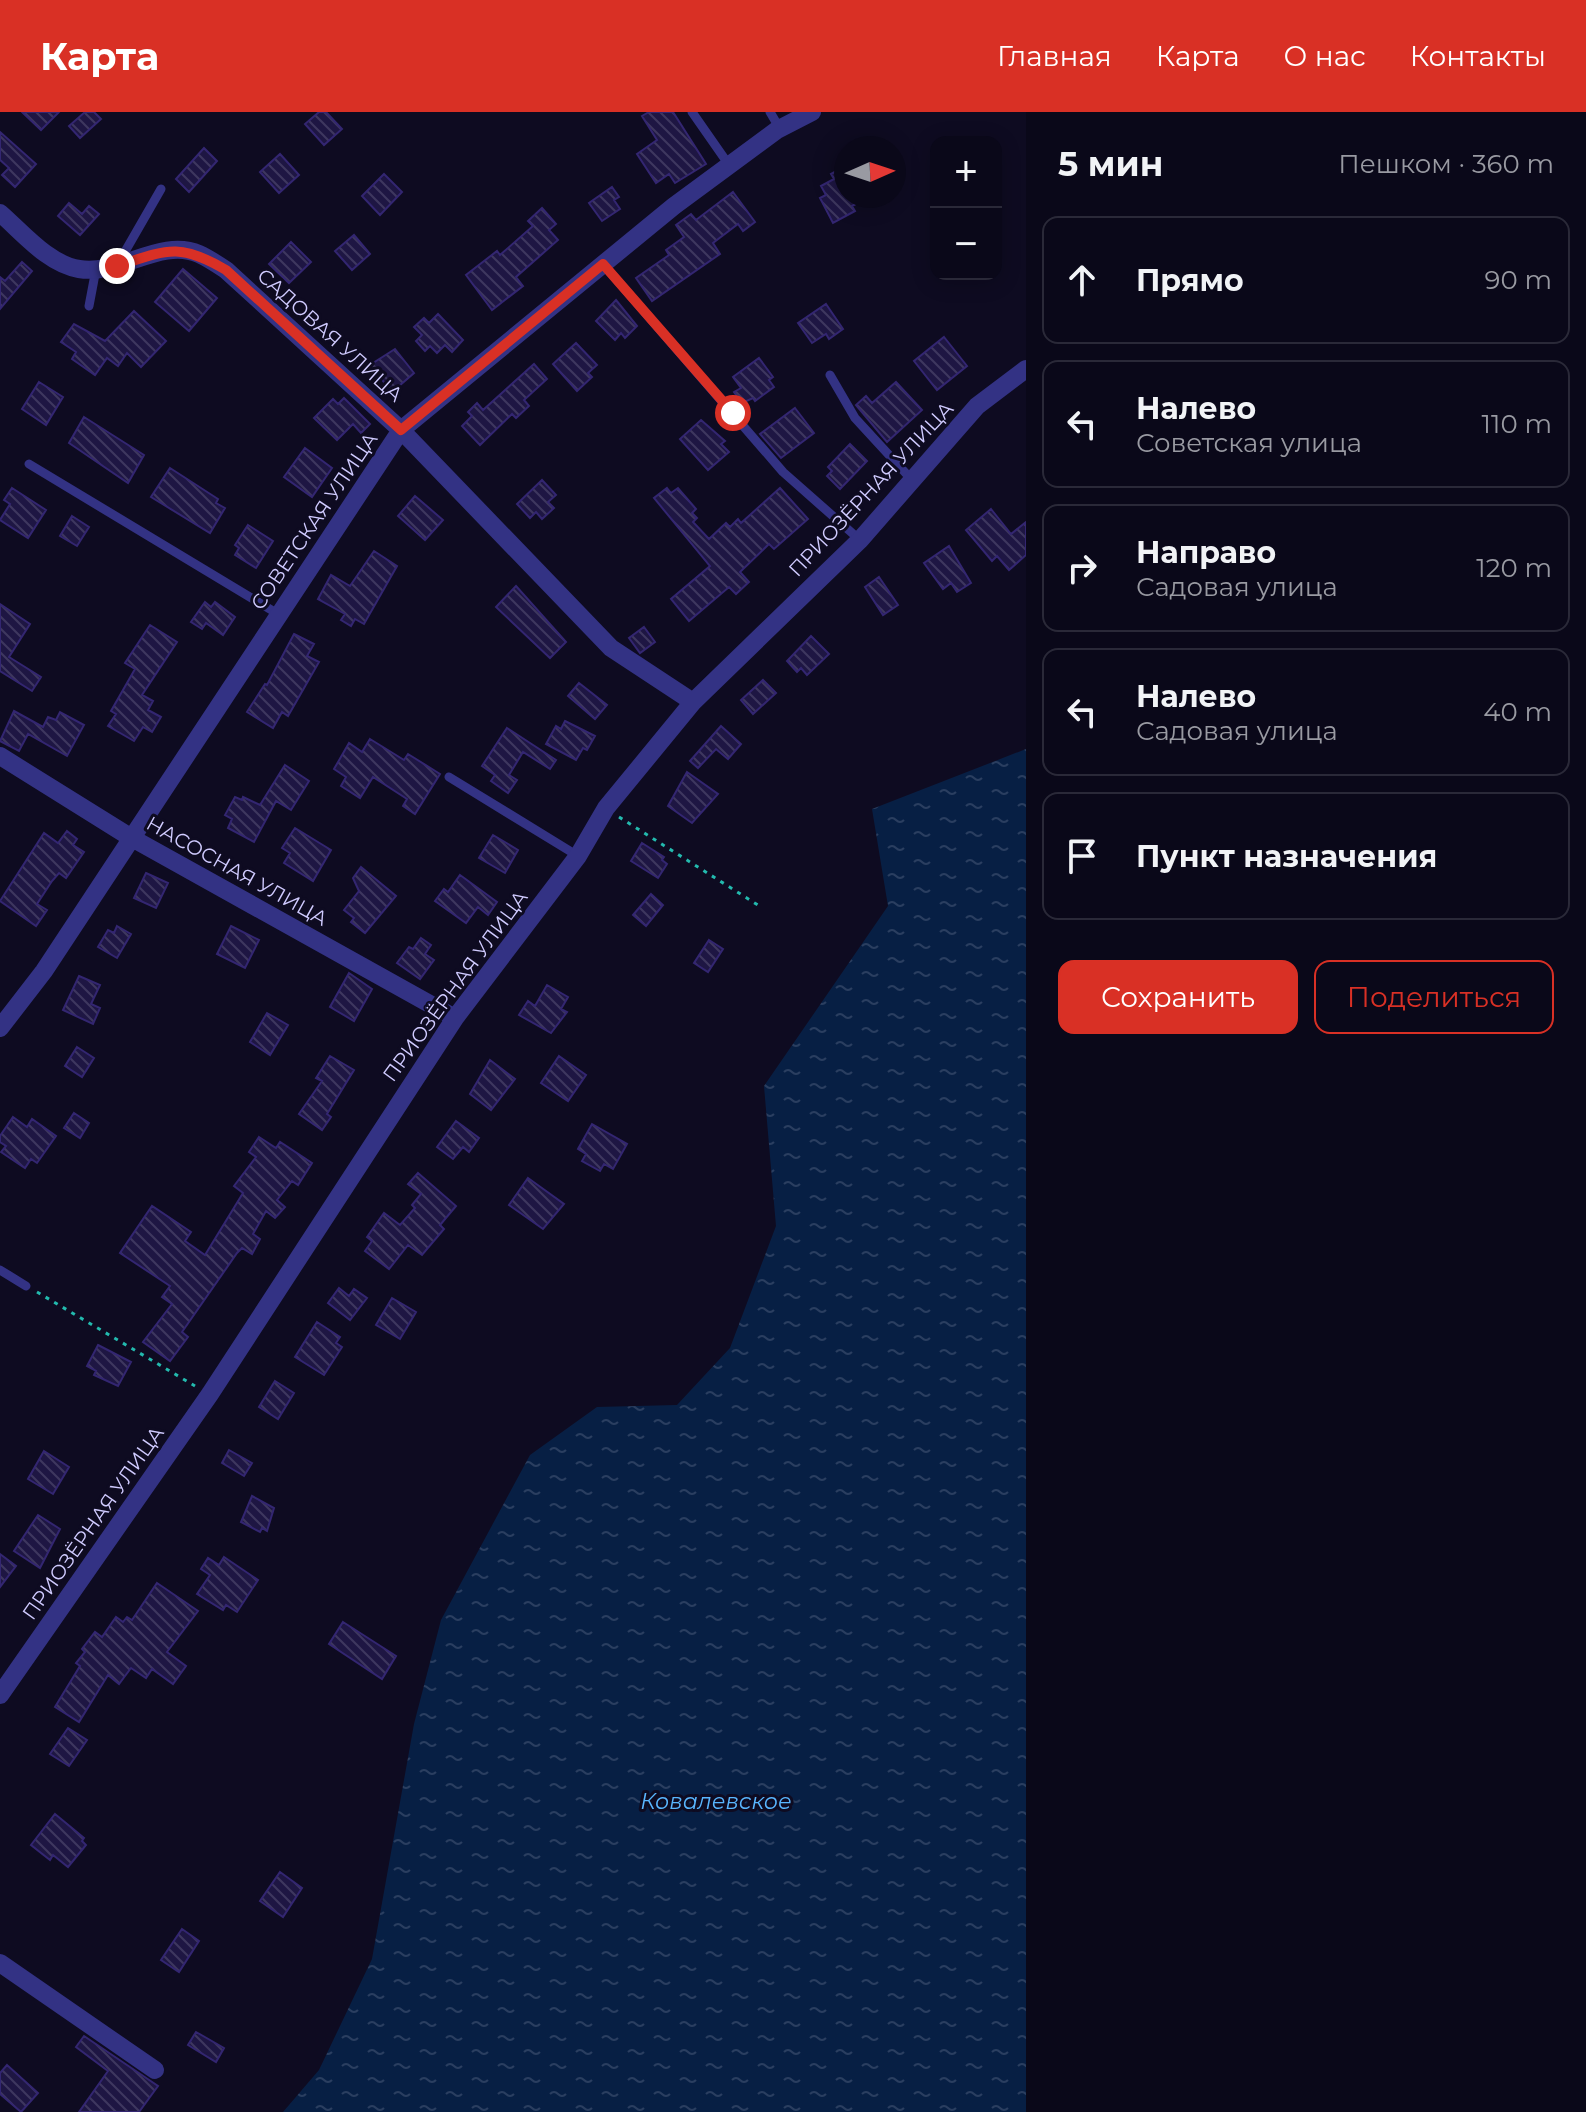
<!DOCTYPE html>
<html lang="ru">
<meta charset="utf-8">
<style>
body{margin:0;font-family:Montserrat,sans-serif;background:#181626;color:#f1f3f6}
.controls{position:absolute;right:24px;top:24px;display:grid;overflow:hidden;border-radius:16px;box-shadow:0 4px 20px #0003}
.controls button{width:72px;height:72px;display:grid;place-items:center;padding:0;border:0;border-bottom:2px solid #2a2938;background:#0a0819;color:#f1f3f6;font:40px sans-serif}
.compass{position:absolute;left:834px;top:24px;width:72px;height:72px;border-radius:50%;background:#0a0819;box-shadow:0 4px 20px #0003;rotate:87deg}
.stop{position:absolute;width:24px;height:24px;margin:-18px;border:6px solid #d93025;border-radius:50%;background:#fff}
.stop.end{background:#d93025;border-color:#fff;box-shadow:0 2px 8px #0008}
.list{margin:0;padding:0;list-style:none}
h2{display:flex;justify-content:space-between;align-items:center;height:104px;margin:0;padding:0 32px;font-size:34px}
h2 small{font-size:26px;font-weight:400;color:#999aa2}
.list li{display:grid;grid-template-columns:52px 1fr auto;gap:24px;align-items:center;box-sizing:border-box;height:128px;margin:0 16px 16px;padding:0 16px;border:2px solid #2a2938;border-radius:16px}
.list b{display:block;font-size:30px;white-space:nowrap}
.list p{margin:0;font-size:26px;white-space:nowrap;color:#999aa2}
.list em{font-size:26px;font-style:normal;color:#999aa2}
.actions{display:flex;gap:16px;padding:24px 32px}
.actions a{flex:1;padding:18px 0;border:2px solid #d93025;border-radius:16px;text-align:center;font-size:28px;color:#d93025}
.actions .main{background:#d93025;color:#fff}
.icon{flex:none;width:44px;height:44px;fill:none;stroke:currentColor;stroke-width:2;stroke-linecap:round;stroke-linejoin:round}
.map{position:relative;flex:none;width:1026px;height:2000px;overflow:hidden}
header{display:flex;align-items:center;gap:48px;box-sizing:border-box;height:112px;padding:0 40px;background:#d93025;color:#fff}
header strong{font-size:38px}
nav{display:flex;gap:44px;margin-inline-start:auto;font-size:28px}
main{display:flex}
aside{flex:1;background:#0a0819}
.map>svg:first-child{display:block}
.water{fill:url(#water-ripples)}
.building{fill:url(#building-back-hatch);stroke:#332671;stroke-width:2}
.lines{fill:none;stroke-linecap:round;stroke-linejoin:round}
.path{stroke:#23baae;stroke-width:3;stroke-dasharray:4 6;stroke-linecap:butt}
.lane{stroke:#333284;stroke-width:9}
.street{stroke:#333284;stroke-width:18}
.route{stroke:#d93025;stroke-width:10}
.labels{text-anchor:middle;stroke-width:6;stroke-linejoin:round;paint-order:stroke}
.street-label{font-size:20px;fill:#d0cbff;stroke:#0e0b21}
.water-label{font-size:22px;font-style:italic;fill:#59b6ff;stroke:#0e0b21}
</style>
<header>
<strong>Карта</strong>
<nav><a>Главная</a><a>Карта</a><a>О нас</a><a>Контакты</a></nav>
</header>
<main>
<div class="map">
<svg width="1026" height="2000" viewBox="0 0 1026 2000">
<defs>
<pattern id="water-ripples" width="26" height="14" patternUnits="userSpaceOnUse" patternTransform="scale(2)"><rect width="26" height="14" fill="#071f44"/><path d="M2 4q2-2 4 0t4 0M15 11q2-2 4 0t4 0" fill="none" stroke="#2a3e60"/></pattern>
<pattern id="building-back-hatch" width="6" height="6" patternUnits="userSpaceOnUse" patternTransform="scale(2)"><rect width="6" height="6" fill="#1e1643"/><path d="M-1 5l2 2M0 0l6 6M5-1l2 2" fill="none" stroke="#3e375f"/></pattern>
</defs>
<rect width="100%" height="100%" fill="#0e0b21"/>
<path class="water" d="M1026,637V2000H283L319,1958L372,1847L414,1612L441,1508L530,1343L597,1295L677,1293L730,1236L776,1114L764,974L888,794L872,697Z"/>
<path class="building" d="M22,0H59L41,18Z
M85,0H94L101,7L80,26L69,14Z
M319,0H326L342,17L324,33L305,12Z
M649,0H673L706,52L675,71L669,62L656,71L637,42L657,28L642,4Z
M0,20L36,52L15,75L2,63L9,56L0,48Z
M204,36L217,49L189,80L176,67Z
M280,42L299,63L279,81L260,60Z
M846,54V84H871L852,94L855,99L833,111L820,86L826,83L821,74L834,67L831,62Z
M384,62L402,80L380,103L362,84Z
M612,75L619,85L614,88L620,97L602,109L589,91Z
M733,80L755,110L743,119L738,112L713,131L720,142L652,189L636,166L669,143L666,138L684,125L676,113L691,102L696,108Z
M69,91L82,102L89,94L99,102L80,123L58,104Z
M542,96L556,112L549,118L558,128L516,165L523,174L492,198L466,163L497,139L500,143L533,114L528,109Z
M354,123L370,142L352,158L335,139Z
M291,130L311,150L289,171L269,152Z
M22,150L32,159L0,197V165L5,169Z
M183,157L217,186L189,219L155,190Z
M616,188L637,214L625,226L621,221L615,228L596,209Z
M826,192L843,217L829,227L826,222L812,231L798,211Z
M134,199L166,229L141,255L127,241L118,254L107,246L95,263L72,247L76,240L61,230L74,212L105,229Z
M438,202L463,228L452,240L445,233L437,241L430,234L425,239L416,229L422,223L414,215L424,206L429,211Z
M944,225L967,254L937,278L914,249Z
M576,231L597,253L588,261L592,265L577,279L553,252Z
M395,237L414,261L392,280L370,253Z
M759,246L773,265L769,268L774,275L755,289L753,286L742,291L734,280L741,276L733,265Z
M534,252L547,267L524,288L529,294L516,306L512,302L480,333L462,314L472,304L468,300L477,291L483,298Z
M39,270L63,285L46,313L22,297Z
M896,270L922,298L887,330L856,293L866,284L872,291Z
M344,286L370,312L361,321L353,312L337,328L314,306L333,287L338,292Z
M795,296L814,321L781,346L760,322Z
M84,305L144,343L128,371L69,331Z
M701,308L725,329L721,332L729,340L708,358L680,327Z
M850,332L867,349L840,377L827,364L832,359L828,355Z
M305,336L332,356L312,385L284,365Z
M170,356L218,387L216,391L225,396L210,421L151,385Z
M542,368L556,383L548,390L554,396L542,407L536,400L530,406L517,392Z
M12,376L46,398L28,426L0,408L10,392L4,388Z
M667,376L671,381L678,376L696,397L692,401L697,406L693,410L709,427L726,411L730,415L738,407L741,411L780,376L808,407L774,437L769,432L740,460L749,470L736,482L729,475L689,509L671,487L710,454L654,386Z
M415,384L443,408L425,428L398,404Z
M991,397L1011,422L1026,410V443L1009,458L997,444L992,449L966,418Z
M72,404L89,415L77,434L60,424Z
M248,413L273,429L256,456L235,443L239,436L235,433Z
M949,434L971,471L957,480L951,471L943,477L924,451Z
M374,439L397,454L364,512L355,507L351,514L341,508L345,502L318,487L331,463L350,474Z
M879,465L898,493L883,503L865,475Z
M516,474L566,530L550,546L496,495Z
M205,490L211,495L215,490L235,505L223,523L206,511L202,517L191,510Z
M0,492L30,512L9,545L41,565L32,579L0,559Z
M150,513L177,530L142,583L153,589L148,598L161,605L152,620L143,615L134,629L108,614L116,602L111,599L135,557L125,551Z
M644,515L655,530L640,541L629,526Z
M294,522L314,532L307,544L319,550L288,604L282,600L273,616L247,600L265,572L267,573Z
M811,524L829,542L807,563L801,556L797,560L787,549Z
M763,568L776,581L753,602L741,588Z
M579,571L607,593L595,607L568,584Z
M14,599L43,615L48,605L56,608L60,600L84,613L67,644L28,622L19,639L0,629Z
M565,609L595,624L587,638L583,636L576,648L546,632L556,614L561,617Z
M721,614L741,632L728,647L716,637L698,656L690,649Z
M507,616L556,648L550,657L523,640L509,663L517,668L508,681L491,669L495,663L482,654Z
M370,627L404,648L408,642L440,662L415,702L403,694L407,687L373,665L360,686L341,674L346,665L334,657L349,631L362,640Z
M285,653L309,669L291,698L276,689L254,730L228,716L232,707L225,703L235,685L242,688L243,685L260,693Z
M687,660L718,682L692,711L668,694Z
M295,716L331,738L313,769L284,751L290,741L282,736Z
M67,719L77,727L73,733L84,740L66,766L59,761L52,769L37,792L47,798L36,814L0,789L44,721L58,731Z
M493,723L518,738L505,761L479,746Z
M642,731L664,745L662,748L667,752L658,766L631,749Z
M361,755L396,784L365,821L351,810L354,806L344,798L359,779L353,766Z
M146,761L168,771L156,796L134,786Z
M460,763L497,790L488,803L478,795L466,811L435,789L444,777L448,780Z
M651,782L663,793L646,814L633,803Z
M117,814L131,822L117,846L98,835L108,818L114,821Z
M231,814L259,828L245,856L217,842Z
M421,826L431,833L425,842L434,848L420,867L397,851L409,835L413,837Z
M709,828L723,837L708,860L694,851Z
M349,861L372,877L354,909L330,895Z
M79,864L100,873L91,892L100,896L93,912L63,898Z
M547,873L568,885L561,897L567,900L551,921L519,903L528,889L535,894Z
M267,901L288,913L270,943L250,930Z
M77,935L94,946L82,965L65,954Z
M330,944L354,958L327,1002L331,1005L322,1018L299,1002L322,969L316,966Z
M559,944L586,963L568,989L541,971Z
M490,948L515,967L491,998L470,982Z
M74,1001L89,1011L80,1026L64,1016Z
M13,1005L27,1015L32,1007L56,1024L37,1051L31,1047L25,1056L1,1040L6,1034L0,1030V1024Z
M456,1009L479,1026L469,1040L463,1035L453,1047L437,1035Z
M592,1012L627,1032L613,1057L604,1052L600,1059L582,1049L586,1042L578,1037Z
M259,1025L276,1036L280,1030L312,1051L298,1073L292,1069L277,1088L285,1095L275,1106L266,1099L253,1122L260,1127L252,1142L242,1136L237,1141L182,1220L188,1225L170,1249L143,1230L172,1192L162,1185L170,1174L120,1141L152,1094L191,1120L185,1129L205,1143L243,1081L234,1074L256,1045L249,1040Z
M418,1061L456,1094L440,1113L444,1117L422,1143L408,1133L389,1157L365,1139L372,1129L367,1125L384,1101L400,1113L415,1096L412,1093L421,1082L408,1072Z
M528,1066L564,1092L543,1117L509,1093Z
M339,1176L349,1184L354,1177L367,1186L350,1208L328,1191Z
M392,1186L416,1200L400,1227L376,1213Z
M317,1210L340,1225L336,1231L342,1235L324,1263L295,1245Z
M98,1233L131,1250L118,1274L94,1263L96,1259L87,1254Z
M275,1269L294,1281L278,1307L259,1295Z
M229,1338L252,1351L244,1364L222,1351Z
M44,1339L69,1355L53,1382L28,1367Z
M252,1384L274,1396L267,1419L262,1416L260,1420L241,1410Z
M38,1403L60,1417L40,1456L14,1439Z
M0,1442L16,1454L0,1475Z
M224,1445L258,1468L237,1500L226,1493L223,1498L197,1482L210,1463L201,1457L208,1446L219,1453Z
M157,1471L198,1499L167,1540L186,1554L173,1572L152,1557L146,1566L131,1556L119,1572L108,1563L79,1610L55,1595L80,1554L76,1551L85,1540L82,1537L95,1520L102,1525L116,1505L123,1510L127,1505L132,1508Z
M343,1510L396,1544L382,1567L329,1532Z
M68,1616L87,1628L69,1654L50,1642Z
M55,1702L84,1726L82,1729L86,1733L68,1755L53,1743L50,1748L31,1733Z
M280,1760L302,1776L283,1805L260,1789Z
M182,1817L199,1829L179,1860L161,1848Z
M196,1920L224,1936L216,1950L188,1933Z
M84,1924L158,1974L139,2000H79L108,1959L76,1935Z
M7,1953L38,1981L21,2000L0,1982V1961Z"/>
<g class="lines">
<path class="path" d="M619,705L761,795
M37,1180L195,1274"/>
<path class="lane" d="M692,0L729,53
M770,0L780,17
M119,150L161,77
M603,152L783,360L860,428
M89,194L96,157
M830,263L855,306L912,368
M29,352L278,502
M449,665L578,744
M0,1158L26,1174"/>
<path class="street" d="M0,101C22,120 48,152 79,157C119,164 161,125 199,142C208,146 217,152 226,158L401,318L611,536L693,590
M0,644L130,725L455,906
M0,916L44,859L401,318L674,94L777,18L812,0
M0,1583L210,1282L455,906L578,744L606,696L693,590L860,428L977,294L1026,257
M0,1851L155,1958"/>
</g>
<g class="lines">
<path class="route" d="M117,154C166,138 179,130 226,158L401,318L603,152L733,301"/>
</g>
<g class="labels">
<g class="street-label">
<text transform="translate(330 223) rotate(42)" y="7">САДОВАЯ УЛИЦА</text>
<text transform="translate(871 377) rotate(-47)" y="7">ПРИОЗЁРНАЯ УЛИЦА</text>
<text transform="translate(314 409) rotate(-56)" y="7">СОВЕТСКАЯ УЛИЦА</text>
<text transform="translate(237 759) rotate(29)" y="7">НАСОСНАЯ УЛИЦА</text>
<text transform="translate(455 874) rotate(-54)" y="7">ПРИОЗЁРНАЯ УЛИЦА</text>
<text transform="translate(93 1411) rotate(-55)" y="7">ПРИОЗЁРНАЯ УЛИЦА</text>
</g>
<g class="water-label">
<text x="716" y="1697">Ковалевское</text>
</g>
</g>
</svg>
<div class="controls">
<button>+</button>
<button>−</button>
</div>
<svg class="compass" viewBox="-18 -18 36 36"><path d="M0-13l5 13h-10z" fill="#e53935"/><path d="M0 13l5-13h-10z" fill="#999aa2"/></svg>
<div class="stop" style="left:733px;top:301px"></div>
<div class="stop end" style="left:117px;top:154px"></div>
</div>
<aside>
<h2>5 мин<small>Пешком · 360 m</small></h2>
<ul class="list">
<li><svg class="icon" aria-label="ahead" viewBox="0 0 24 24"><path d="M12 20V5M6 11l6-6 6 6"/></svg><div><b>Прямо</b></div><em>90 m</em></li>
<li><svg class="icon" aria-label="left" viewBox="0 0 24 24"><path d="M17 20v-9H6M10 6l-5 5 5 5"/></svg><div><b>Налево</b><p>Советская улица</p></div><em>110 m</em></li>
<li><svg class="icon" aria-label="right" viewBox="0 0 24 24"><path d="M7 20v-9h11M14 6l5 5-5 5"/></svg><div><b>Направо</b><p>Садовая улица</p></div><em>120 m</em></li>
<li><svg class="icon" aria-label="left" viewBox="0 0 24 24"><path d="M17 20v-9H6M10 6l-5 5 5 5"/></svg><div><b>Налево</b><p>Садовая улица</p></div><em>40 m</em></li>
<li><svg class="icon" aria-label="arrive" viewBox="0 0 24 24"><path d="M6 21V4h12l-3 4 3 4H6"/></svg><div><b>Пункт назначения</b></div></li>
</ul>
<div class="actions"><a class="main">Сохранить</a><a>Поделиться</a></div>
</aside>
</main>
